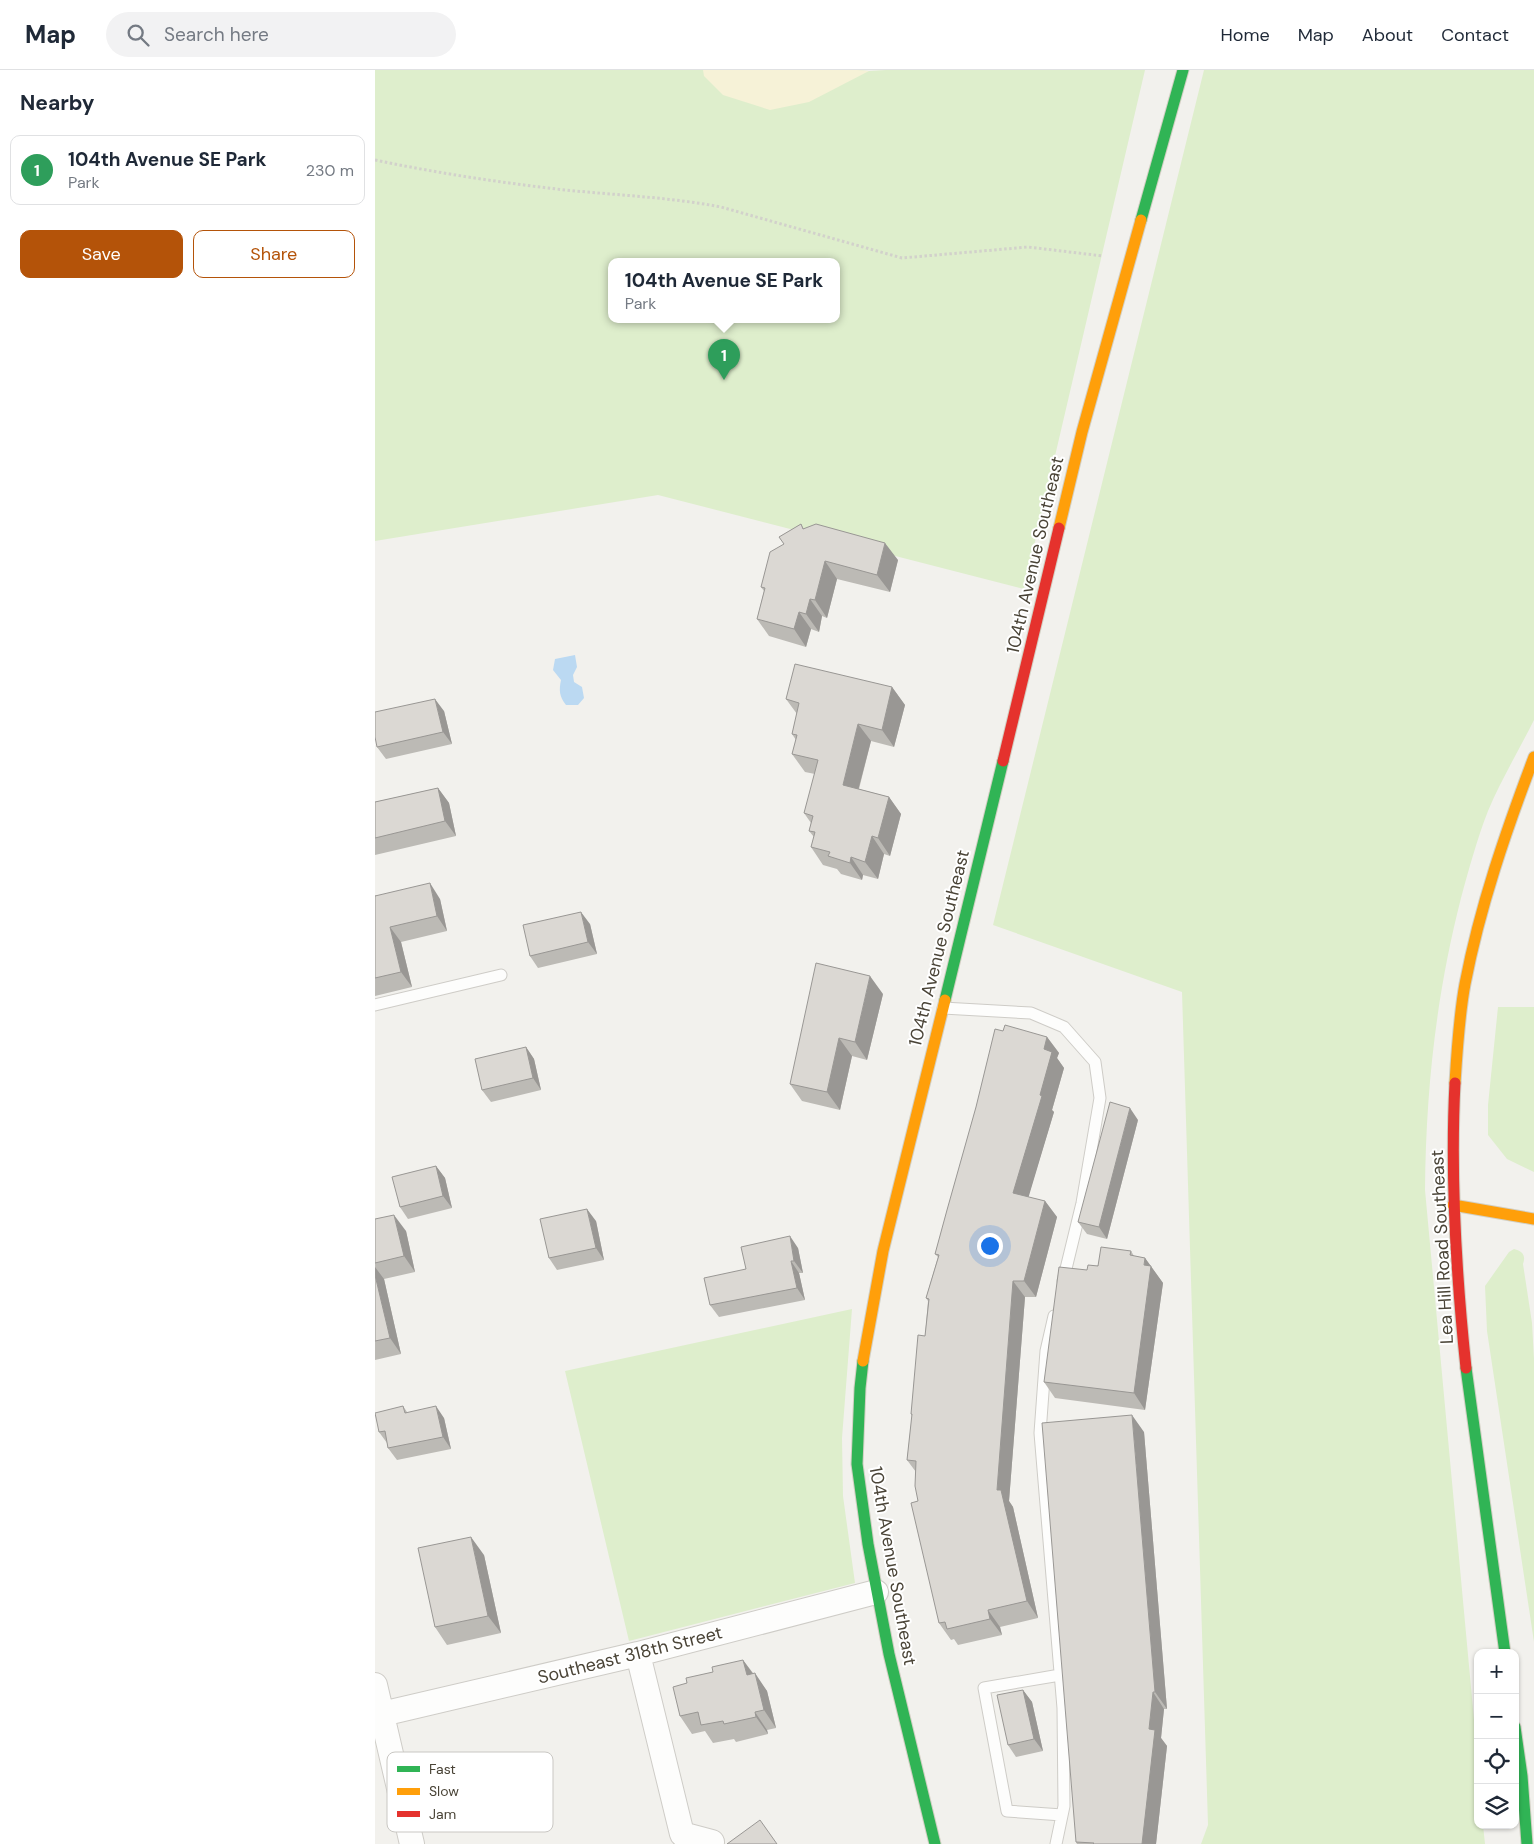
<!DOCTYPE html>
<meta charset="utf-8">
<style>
body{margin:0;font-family:"DM Sans",sans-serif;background:#f2f2f3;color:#1f2937}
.controls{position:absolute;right:15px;bottom:15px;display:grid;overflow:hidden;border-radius:10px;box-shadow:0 1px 4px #0004}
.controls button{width:45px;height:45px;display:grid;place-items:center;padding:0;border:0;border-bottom:1px solid #e0e1e3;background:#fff;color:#1f2937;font:25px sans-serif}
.you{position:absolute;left:614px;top:1175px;width:18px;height:18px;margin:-12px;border:4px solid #fff;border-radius:50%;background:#1a73e8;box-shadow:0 0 0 8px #1a73e833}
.badge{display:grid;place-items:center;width:32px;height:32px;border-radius:50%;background:#b45309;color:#fff;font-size:16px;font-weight:700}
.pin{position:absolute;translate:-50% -41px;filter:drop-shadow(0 1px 2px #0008)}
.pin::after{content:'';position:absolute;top:26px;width:18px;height:15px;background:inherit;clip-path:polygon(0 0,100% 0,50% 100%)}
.popup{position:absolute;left:233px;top:188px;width:232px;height:65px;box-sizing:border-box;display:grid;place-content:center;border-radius:10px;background:#fff;filter:drop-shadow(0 1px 4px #0005);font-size:16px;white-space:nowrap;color:#747a83}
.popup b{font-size:19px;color:#1f2937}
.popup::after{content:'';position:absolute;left:50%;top:100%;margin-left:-10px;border:10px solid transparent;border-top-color:#fff}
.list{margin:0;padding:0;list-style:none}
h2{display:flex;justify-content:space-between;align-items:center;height:65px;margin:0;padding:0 20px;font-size:21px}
h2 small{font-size:16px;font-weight:400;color:#747a83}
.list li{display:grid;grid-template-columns:32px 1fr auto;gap:15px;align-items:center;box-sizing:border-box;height:70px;margin:0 10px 10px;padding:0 10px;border:1px solid #e0e1e3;border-radius:10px}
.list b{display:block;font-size:19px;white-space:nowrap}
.list p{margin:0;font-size:16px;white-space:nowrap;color:#747a83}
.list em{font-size:16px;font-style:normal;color:#747a83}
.actions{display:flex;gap:10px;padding:15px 20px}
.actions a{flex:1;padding:11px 0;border:1px solid #b45309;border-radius:10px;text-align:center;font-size:18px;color:#b45309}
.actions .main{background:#b45309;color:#fff}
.icon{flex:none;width:28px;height:28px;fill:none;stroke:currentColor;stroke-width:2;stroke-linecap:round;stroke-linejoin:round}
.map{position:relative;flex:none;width:1159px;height:1774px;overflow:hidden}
header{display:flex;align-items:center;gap:30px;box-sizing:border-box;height:70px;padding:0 25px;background:#fff;border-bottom:1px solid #e0e1e3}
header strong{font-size:24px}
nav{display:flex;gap:28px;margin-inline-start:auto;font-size:18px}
.search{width:350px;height:45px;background:#f2f2f3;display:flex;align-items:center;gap:12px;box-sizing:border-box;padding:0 18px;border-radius:28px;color:#747a83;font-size:19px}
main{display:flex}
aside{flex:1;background:#fff}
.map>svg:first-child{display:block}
.green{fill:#deeecc;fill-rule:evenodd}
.sand{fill:#f6f2d7}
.water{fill:#bbd9f2}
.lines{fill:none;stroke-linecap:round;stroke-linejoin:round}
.lane-casing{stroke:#ceccc7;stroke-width:13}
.street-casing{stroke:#ceccc7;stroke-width:26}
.fast-casing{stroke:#d2cfc3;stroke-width:13}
.slow-casing{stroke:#d2cfc3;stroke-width:13}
.jam-casing{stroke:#d2cfc3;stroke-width:13}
.path{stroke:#d2d1cb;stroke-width:3;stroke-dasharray:2.5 2.5;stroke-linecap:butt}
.lane{stroke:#fdfdfc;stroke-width:11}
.street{stroke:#fdfdfc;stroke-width:24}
.fast{stroke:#30b455;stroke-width:11}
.slow{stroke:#ff9f0a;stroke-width:11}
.jam{stroke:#e5322d;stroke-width:11}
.wall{fill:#bcbab5}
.shaded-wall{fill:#999794}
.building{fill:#dbd8d3;stroke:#999794}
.labels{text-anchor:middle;stroke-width:4;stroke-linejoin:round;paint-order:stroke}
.street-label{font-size:18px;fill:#4a4437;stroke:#fff}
.key{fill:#fff;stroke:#c9c7c3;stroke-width:1}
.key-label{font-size:14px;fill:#4a4437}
</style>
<header>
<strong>Map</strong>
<div class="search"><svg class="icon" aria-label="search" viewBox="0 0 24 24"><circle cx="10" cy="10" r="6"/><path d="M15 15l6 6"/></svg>Search here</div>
<nav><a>Home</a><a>Map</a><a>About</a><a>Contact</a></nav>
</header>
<main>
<aside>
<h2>Nearby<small></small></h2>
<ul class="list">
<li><span class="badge" style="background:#2e9e5b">1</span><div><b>104th Avenue SE Park</b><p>Park</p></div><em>230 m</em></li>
</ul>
<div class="actions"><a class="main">Save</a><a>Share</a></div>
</aside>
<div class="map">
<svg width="1159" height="1774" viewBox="0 0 1159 1774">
<rect width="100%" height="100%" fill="#f2f1ed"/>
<path class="green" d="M0,0H482L494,1L511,0H770L649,519L283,425L0,471ZM236,191H462V249H236Z
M829,0H1159V650C1144,680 1126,710 1113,741C1102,769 1094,799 1086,828C1061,926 1051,1019 1050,1120L1103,1693V1755H1108L1110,1774H826L833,1755L807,922L618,855Z
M1123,937H1159V1102L1132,1089L1113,1065V1035Z
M1139,1179C1148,1181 1151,1186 1148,1194L1157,1253L1159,1289V1572L1112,1261L1110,1216L1134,1182Z
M477,1239L467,1368L468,1426L480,1513L254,1571L190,1301Z"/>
<path class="sand" d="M328,0H482L494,1L434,32L395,40L348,25L329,6Z"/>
<path class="water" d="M200,585L202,597L198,605L199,612L207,617L209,628L203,635H191C184,626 184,620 186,610L178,600L180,589Z"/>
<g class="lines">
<g class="lane-casing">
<path id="lane" d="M0,935L126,905
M568,938L656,943L689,957L720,992L725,1028L707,1133L688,1211
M679,1246L671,1281L665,1363L688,1638L689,1736L681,1774
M685,1605L609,1618L632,1741L687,1745"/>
</g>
<g class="street-casing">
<path id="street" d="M263,1584L307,1764L337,1772
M0,1615L37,1774
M7,1644L263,1584L501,1522"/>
</g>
<g class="fast-casing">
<path id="fast" d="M766,150L808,0
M570,930L628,691
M488,1291L485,1318L482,1394L493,1474L514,1584L560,1774
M1091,1298L1130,1583
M1140,1657L1147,1706L1152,1774"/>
</g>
<g class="slow-casing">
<path id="slow" d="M684,458L707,362L766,150
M1080,1013C1082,980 1084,946 1090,914C1105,836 1131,761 1159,687
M1078,1135L1159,1149
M488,1291L508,1181L570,930"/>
</g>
<g class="jam-casing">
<path id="jam" d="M628,691L684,458
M1080,1013C1075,1108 1081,1203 1091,1298"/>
</g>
<path class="path" d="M0,90C57,102 115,111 173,118C230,125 289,126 346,137L527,188L653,177L728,186"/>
<use href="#lane" class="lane"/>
<use href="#street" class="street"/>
<use href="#fast" class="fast"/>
<use href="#slow" class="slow"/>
<use href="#jam" class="jam"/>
</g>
<path class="wall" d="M426,454L429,459L523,490L515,522L462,509L452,548L447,546L444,562L436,559L431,577L394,566L382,549L389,521L386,517L409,474L404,467Z
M517,617L530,635L519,677L496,671L484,719L514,727L526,744L515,786L509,784L503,809L488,805L487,810L466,804L462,799L448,795L436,777L439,767L434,761L436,753L429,743L440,704L430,702L417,684L421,670L417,664L422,644L411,629Z
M69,641L77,674L11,689L2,677Z
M63,718L74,733L81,766L0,785V732Z
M0,825L1,826L65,829L72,861L26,872L37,917L0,926Z
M215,854L222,884L163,898L155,886Z
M508,924L492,990L477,986L465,1040L427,1031L415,1014Z
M628,961L672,967L684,983L682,988L689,998L677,1040L679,1042L653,1127L670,1131L682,1147L661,1227H650L634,1431L638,1437L663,1548L625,1557L627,1565L583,1575L579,1569L576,1570L564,1553L543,1431L541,1402L532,1390L537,1346L536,1344L550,1266L553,1231L551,1228L563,1187L560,1184Z
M151,977L159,989L166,1020L116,1032L107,1020Z
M763,1050L732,1169L712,1164L703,1152Z
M61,1096L70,1108L77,1138L33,1149L25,1137Z
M0,1149L31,1161L40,1202L9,1209L26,1284L0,1290Z
M221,1151L229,1190L182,1200L174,1188Z
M423,1178L428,1203H424L430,1230L344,1247L335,1235L371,1199Z
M756,1181L759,1186L770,1188L788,1213L770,1340L680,1328L669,1312L712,1200Z
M28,1336L32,1342L69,1348L76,1379L22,1390L13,1378L12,1373L4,1362Z
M769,1362L792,1639H789L786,1668L792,1676L781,1774H702L701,1772Z
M109,1485L126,1563L72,1575L60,1557Z
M368,1590L378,1603L392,1621L401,1658L392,1660L393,1664L361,1672L359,1669L338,1673L330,1661L317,1664L305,1646L312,1613L338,1602Z
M648,1620L657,1632L668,1681L641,1687L633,1675Z"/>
<path class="shaded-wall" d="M510,473L523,490L515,522L502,505Z
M450,491L462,509L452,548L440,530Z
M435,529L447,546L444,562L431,544Z
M424,542L436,559L431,577L419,559Z
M517,617L530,635L519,677L507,660Z
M60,629L69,641L77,674L68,662Z
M483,654L496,671L480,732L468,715Z
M63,718L74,733L81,766L70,751Z
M514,727L526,744L515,786L503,768Z
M497,766L509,784L503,809L490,792Z
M476,787L488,805L487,810L475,793Z
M55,813L65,829L72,861L62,846Z
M206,842L215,854L222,884L213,872Z
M15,857L26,872L37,917L26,902Z
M495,906L508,924L492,990L480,972Z
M672,967L684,983L682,988L689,998L677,1040L679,1042L650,1139L638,1123L665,1025L669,979Z
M464,968L477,986L465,1040L452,1022Z
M151,977L159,989L166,1020L158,1008Z
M755,1038L763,1050L732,1169L724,1157Z
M61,1096L70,1108L77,1138L68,1126Z
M670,1131L682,1147L661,1227L649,1211Z
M212,1139L221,1151L229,1190L221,1178Z
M19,1145L31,1161L40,1202L29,1186Z
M415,1166L423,1178L428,1203L419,1191Z
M770,1188L788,1213L770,1340L759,1323Z
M416,1191L424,1203L430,1230L422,1218Z
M0,1197L9,1209L26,1284L15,1268L0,1205Z
M638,1211L650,1227L634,1431L638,1437L663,1548L652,1531L622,1420Z
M61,1336L69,1348L76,1379L68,1367Z
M757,1345L769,1362L792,1639L780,1622Z
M96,1467L109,1485L126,1563L113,1546Z
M613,1540L625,1557L627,1565L615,1549Z
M368,1590L381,1608L372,1605Z
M380,1603L392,1621L401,1658L389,1640Z
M648,1620L657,1632L668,1681L659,1669Z
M778,1622L789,1639L786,1668L792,1676L781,1774H767L774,1659Z
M380,1642L392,1660L393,1664L381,1647Z"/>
<path class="building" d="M426,454L428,459L441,454L510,473L502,505L450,491L440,530L435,529L431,544L424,542L419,559L382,549L390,518L386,517L395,482L409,474L404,467Z
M420,594L517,617L507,660L483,654L468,715L514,727L503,768L497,766L490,792L476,787L475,793L453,786L455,782L436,777L440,762L434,761L438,746L429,743L443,690L417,684L422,665L417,664L424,633L411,629Z
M60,629L68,662L2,677L0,667V642Z
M63,718L70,751L0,768V732Z
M55,813L62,846L15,857L26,902L0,908V826Z
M206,842L213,872L155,886L148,855Z
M441,893L495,906L480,972L464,968L452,1022L415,1014Z
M630,955L672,967L669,979L677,982L665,1025L667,1026L638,1123L670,1131L649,1211H638L622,1420H626L652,1531L613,1540L615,1549L572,1559L570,1552L564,1553L536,1433L543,1431L540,1416L541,1391L532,1390L537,1344H536L540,1299L543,1265L550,1266L554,1229L551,1228L564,1185L560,1184L572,1140L601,1037L620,959L628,961Z
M151,977L158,1008L107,1020L100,989Z
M735,1032L755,1038L724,1157L703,1152Z
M61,1096L68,1126L25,1137L17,1107Z
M212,1139L221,1178L174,1188L165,1149Z
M19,1145L29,1186L0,1193V1149Z
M415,1166L419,1191H416L422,1218L335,1235L329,1208L371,1199L366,1177Z
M726,1177L756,1181L755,1185L770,1188L769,1195L776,1196L759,1323L669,1312L684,1197L712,1200L713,1195L723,1196Z
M0,1205L15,1268L0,1271Z
M28,1336L30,1343L61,1336L68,1367L13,1378L10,1361L4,1362L0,1343Z
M757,1345L780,1622H778L774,1659L780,1660L767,1774H718L719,1773L701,1772L667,1353Z
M96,1467L113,1546L60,1557L43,1478Z
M368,1590L372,1605L380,1603L389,1640L380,1642L381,1647L349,1654L348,1651L326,1655L323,1642L305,1646L298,1617L312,1613L311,1608L338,1602L337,1597Z
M648,1620L659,1669L633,1675L622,1625Z
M385,1750L402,1774H352Z"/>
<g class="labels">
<g class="street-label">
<text transform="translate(660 485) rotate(-77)" y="6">104th Avenue Southeast</text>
<text transform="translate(564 878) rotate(-76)" y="6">104th Avenue Southeast</text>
<text transform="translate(1067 1177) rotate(-93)" y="6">Lea Hill Road Southeast</text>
<text transform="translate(518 1496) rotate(80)" y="6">104th Avenue Southeast</text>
<text transform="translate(255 1585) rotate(-14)" y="6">Southeast 318th Street</text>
</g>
</g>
<rect x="12" y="1682" width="166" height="80" rx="8" class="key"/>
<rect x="22" y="1696" width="23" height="6" fill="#30b455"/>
<rect x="22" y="1718" width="23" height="7" fill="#ff9f0a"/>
<rect x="22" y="1741" width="23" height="6" fill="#e5322d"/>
<g class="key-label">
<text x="54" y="1704">Fast</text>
<text x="54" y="1726">Slow</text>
<text x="54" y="1749">Jam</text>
</g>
</svg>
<div class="controls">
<button>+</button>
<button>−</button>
<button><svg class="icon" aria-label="locate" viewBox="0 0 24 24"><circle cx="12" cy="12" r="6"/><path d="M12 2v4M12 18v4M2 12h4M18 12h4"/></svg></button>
<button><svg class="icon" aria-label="layers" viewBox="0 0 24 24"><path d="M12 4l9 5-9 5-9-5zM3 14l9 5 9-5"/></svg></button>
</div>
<div class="you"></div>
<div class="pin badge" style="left:349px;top:310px;background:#2e9e5b">1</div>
<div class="popup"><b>104th Avenue SE Park</b>Park</div>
</div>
</main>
